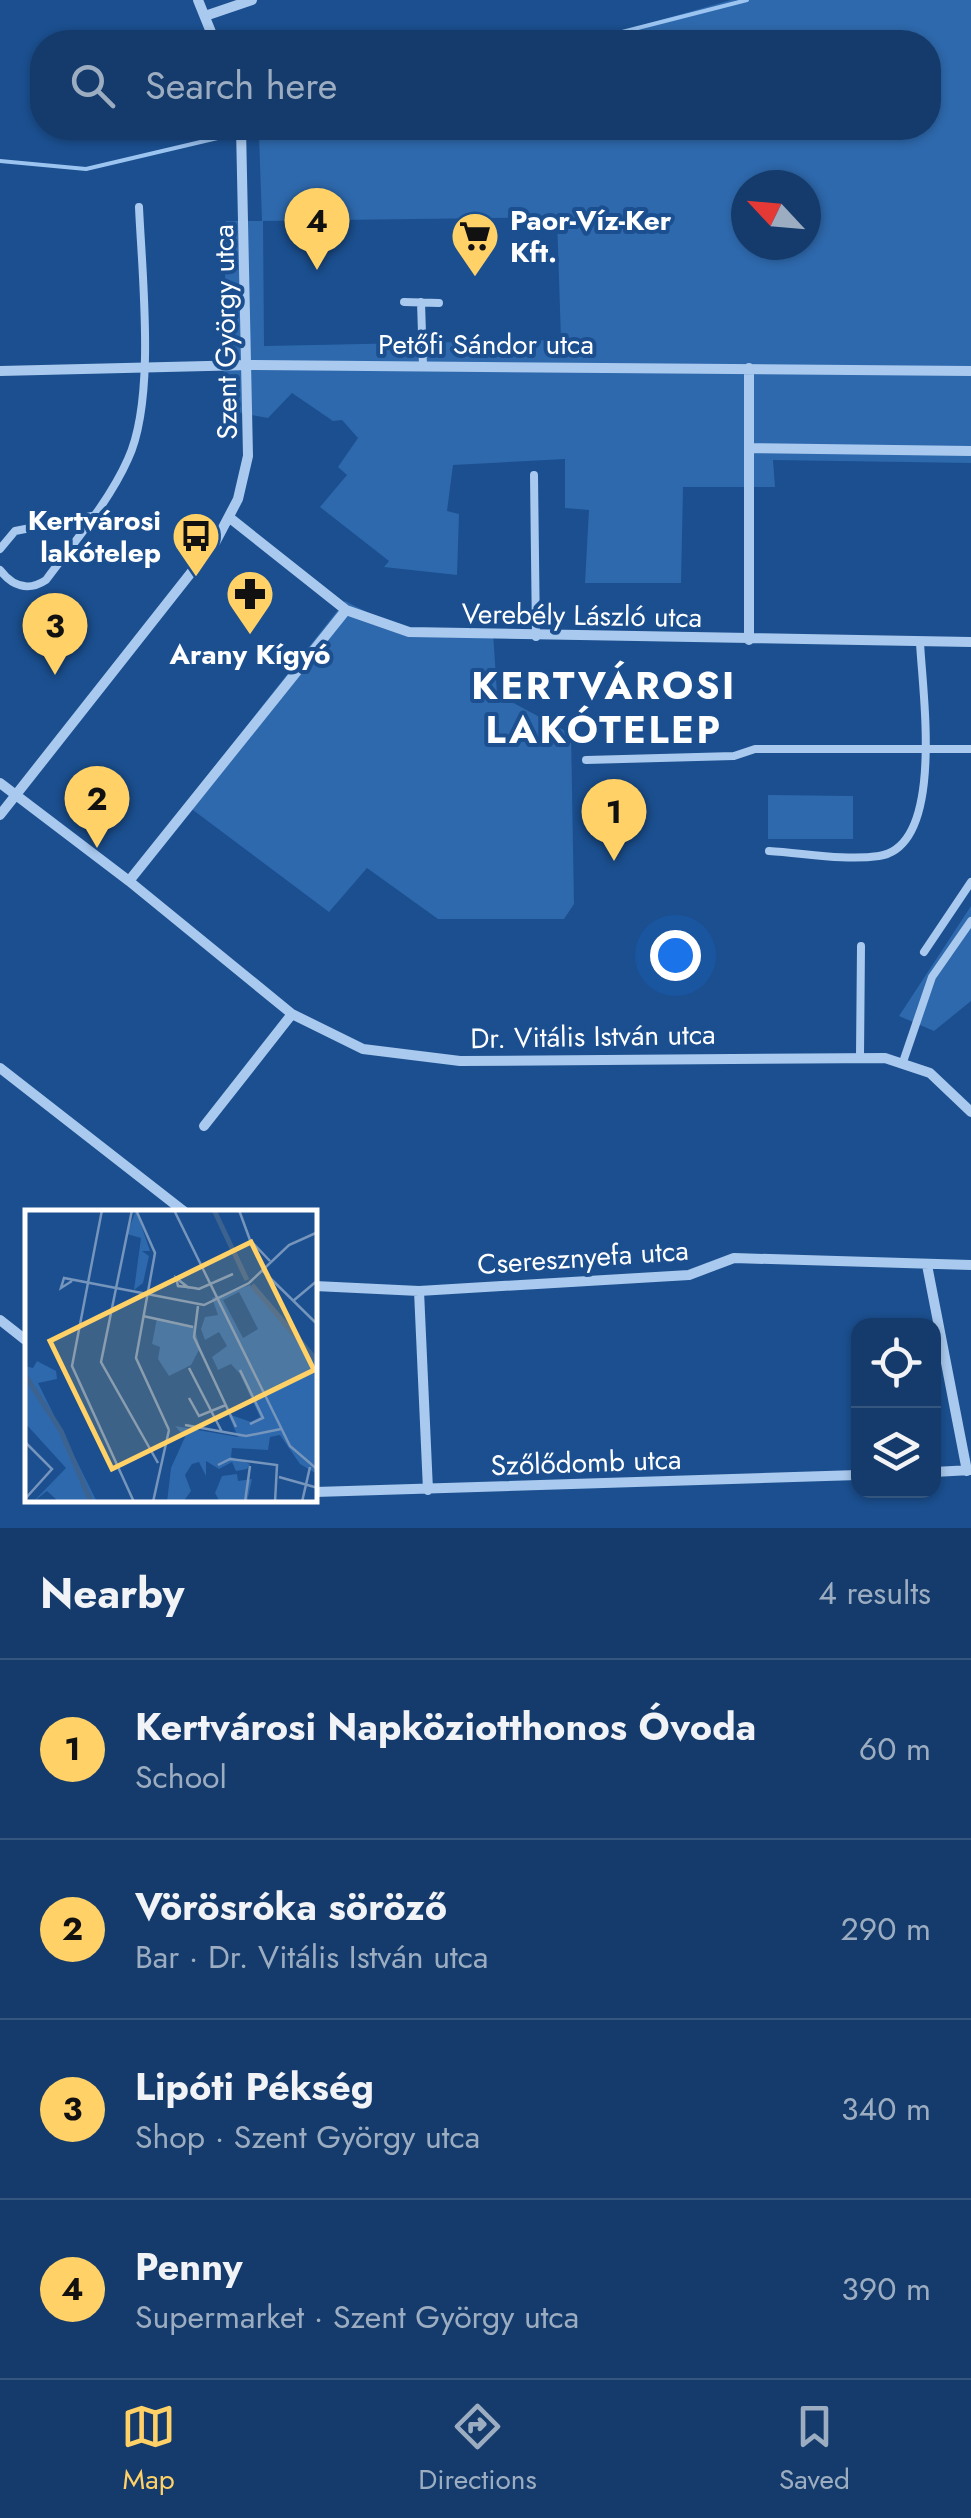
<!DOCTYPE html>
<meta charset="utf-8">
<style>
body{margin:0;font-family:Jost,sans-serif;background:#214673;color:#f1f3f6}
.controls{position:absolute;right:30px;bottom:30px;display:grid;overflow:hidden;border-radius:20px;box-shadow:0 2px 8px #0004}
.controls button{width:90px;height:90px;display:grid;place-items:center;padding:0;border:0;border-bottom:2px solid #33557e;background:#143b6b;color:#f1f3f6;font:50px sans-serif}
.compass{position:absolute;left:731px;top:170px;width:90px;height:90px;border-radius:50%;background:#143b6b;box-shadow:0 2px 8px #0004;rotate:296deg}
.you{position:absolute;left:675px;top:955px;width:35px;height:35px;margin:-25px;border:8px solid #fff;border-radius:50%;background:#1a73e8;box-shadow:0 0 0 15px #1a73e833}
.badge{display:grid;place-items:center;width:65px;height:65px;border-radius:50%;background:#ffd166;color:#111;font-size:32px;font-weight:700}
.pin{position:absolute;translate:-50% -82px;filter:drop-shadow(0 2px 5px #0008)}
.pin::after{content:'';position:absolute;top:52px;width:35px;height:30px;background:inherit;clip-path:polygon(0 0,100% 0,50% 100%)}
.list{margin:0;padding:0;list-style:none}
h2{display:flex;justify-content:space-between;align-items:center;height:130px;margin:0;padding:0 40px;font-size:42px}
h2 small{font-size:32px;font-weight:400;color:#9dadc1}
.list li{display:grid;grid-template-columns:65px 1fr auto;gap:30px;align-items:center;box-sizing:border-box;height:180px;padding:0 40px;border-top:2px solid #33557e}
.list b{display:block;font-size:38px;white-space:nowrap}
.list p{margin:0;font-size:32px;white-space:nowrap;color:#9dadc1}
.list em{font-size:32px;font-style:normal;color:#9dadc1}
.icon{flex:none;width:55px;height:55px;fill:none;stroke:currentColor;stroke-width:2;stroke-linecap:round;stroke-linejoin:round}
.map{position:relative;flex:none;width:971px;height:1528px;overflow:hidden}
.search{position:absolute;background:#143b6b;box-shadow:0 2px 8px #0004;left:30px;right:30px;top:30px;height:110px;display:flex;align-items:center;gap:25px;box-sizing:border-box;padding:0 35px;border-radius:40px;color:#9dadc1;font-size:38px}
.sheet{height:850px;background:#143b6b}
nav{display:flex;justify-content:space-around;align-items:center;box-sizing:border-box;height:140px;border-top:2px solid #33557e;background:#143b6b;font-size:28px;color:#9dadc1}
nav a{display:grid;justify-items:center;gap:5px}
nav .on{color:#ffd166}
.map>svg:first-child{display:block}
.green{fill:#2e69ad;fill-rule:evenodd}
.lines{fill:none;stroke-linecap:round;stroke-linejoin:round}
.stream{stroke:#9cc4f0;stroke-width:4}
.service{stroke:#a9c9ee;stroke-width:8}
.minor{stroke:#a9c9ee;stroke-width:10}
.labels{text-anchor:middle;stroke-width:8;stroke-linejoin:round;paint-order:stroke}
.poi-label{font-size:28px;font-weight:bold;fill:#fff;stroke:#1b4f8f;text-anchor:start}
.street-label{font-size:28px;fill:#fff;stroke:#1b4f8f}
.district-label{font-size:38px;font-weight:bold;letter-spacing:2.5px;fill:#fff;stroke:#1b4f8f}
.inset-river{fill:none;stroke:#3c6290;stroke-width:5}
.inset-road{fill:none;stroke:#7695bc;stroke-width:2.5}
.view{fill:#ffd166;fill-opacity:0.15;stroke:#ffd166;stroke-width:5}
.inset-edge{fill:none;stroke:#fff;stroke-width:5}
</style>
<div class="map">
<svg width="971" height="1528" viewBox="0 0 971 1528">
<rect width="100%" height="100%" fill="#1b4f8f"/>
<path class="green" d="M731,0H971V463L773,460L775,487H683L681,583H585L589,510L565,508V459L453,465L447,511L459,514L457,575L384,567L389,561L320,507L347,475L338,467L358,438L342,420L333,421L292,393L268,418L223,410L226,221H262L259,136L289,128H928V42H583ZM746,185H806V245H746ZM557,217L561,340L264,346L263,221Z
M345,601C404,632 427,633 493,632L497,694L571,734L574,904L564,919H438L367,868L329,912L185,804Z
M768,795L853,796V839H768Z
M971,906V1001L934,1031L899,1016Z"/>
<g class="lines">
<path class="stream" d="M583,42L747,0
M256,128H257
M0,161L86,169L226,136"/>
<path class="service" d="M404,302L439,303
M421,302L423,366
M534,475L536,637
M0,549L15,531L92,516
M0,570C12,586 28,592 46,580C74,542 109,502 128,459C156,399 142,275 139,207
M586,760L734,756L755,749H971
M769,851C804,853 845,861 879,856C946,846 922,690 920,642
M924,952L971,882
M860,1056L861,946
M903,1062L932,977L971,921"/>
<path class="minor" d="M198,0L215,42
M205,16L252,0
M749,368V640
M0,371L249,365L971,371
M749,448L971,451
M230,518L346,610L409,632L971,642
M0,783L129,881L292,1014L363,1049L460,1061L885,1058L930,1073L971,1112
M0,815L216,541L238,499L248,456L241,128
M129,881L346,610
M0,1068L186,1213
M204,1126L292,1014
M927,1265L967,1471
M315,1286L419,1291L689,1275L734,1258L971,1265
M419,1291L428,1490
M0,1320L28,1342
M934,1472L971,1470
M315,1492L858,1475"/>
</g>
<defs>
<g id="supermarket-pin" transform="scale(2.5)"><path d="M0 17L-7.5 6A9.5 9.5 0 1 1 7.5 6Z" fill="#ffd166" stroke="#1b4f8f"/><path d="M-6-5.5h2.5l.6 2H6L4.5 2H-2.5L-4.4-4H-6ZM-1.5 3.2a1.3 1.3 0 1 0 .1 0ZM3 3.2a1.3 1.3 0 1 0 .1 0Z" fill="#111"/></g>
<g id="bus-pin" transform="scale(2.5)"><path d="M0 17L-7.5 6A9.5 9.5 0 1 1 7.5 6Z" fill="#ffd166" stroke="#1b4f8f"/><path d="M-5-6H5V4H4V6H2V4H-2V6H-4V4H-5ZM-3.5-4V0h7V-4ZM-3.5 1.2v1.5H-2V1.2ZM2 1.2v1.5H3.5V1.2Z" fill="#111"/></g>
<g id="pharmacy-pin" transform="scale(2.5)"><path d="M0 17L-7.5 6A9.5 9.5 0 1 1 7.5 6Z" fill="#ffd166" stroke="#1b4f8f"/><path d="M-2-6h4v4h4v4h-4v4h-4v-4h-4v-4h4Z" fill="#111"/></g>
</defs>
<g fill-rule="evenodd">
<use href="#supermarket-pin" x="475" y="236"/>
<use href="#bus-pin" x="196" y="536"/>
<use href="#pharmacy-pin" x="250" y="594"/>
</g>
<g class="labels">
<g class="poi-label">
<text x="510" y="230">Paor-Víz-Ker<tspan x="510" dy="32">Kft.</tspan></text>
<text x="161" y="530" text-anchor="end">Kertvárosi<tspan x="161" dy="32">lakótelep</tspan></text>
<text x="250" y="664" text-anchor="middle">Arany Kígyó</text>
</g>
<g class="street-label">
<text transform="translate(225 332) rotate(-91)" y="10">Szent György utca</text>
<text x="486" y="354">Petőfi Sándor utca</text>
<text transform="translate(582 615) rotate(1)" y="10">Verebély László utca</text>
<text transform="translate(593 1036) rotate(-1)" y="10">Dr. Vitális István utca</text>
<text transform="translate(583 1257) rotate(-4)" y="10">Cseresznyefa utca</text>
<text transform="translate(586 1462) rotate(-2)" y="10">Szőlődomb utca</text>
</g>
<g class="district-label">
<text x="604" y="699">KERTVÁROSI<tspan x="604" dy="44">LAKÓTELEP</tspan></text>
</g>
</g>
<g transform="translate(25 1210)">
<rect width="292" height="292" fill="#1b4f8f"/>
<path d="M111,0L125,41H117L124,46L118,73L109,80L116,28L102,24ZM225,75L292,150V264L275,254L255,225L245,227L243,240L207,238L206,247L225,254L222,259L211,261L207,252L194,259L181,251V266L174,252L167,254L160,265L166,281L158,292H142L146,258L160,227L150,216L213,227L203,204L226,212L235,207L215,164L206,154L193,160L187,147L202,136L194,122L180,130L176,119L180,107L193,105L187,88ZM214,82L233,119L218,128L198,90ZM132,108L169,116L175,138L166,155L144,166L133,149L135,137L127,134ZM12,151L31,161L32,169L13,173L72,292H34L22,281L8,292L41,258L0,213V156L8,158ZM212,264L213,271L227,269L222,292H195L190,283L197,266Z" fill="#2e69ad" fill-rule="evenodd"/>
<path class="inset-river" d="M189,0L222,70M227,75L293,152M0,165L36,221L66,292"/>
<path class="inset-road" d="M77,0L47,156L109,292M107,0L76,152L133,253M111,0L130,43L111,148L144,220M149,0L265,236L293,260M214,0L225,30L245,51M237,60L293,115M47,71L36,78L39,68L179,95L224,73L264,35L293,22M164,78L151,68L153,76L162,77L169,78L174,79L208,64M268,91L293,70M173,96L169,127L211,217M118,106L168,117M164,158L197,222M215,160L238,208L225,214M164,188L174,206L201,195M160,215L221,226L256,219M0,232L27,259L0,289M193,255L205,249L252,255L250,292M254,267L293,278M128,292L144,220M220,292L225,256M277,292L285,257"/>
<path class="view" d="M226,32L289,160L87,259L25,131Z"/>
<rect width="292" height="292" class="inset-edge"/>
</g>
</svg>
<div class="controls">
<button><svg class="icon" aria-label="locate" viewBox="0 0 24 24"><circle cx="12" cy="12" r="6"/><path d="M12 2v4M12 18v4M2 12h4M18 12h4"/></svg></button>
<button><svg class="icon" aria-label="layers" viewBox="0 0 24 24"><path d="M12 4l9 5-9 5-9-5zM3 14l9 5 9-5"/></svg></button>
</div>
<svg class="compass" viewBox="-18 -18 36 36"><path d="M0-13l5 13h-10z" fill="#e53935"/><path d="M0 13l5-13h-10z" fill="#9dadc1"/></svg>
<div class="you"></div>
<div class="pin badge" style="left:614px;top:861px">1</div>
<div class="pin badge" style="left:97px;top:848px">2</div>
<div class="pin badge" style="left:55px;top:675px">3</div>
<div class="pin badge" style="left:317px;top:270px">4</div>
<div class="search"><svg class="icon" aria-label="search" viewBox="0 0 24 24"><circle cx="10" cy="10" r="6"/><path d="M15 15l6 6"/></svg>Search here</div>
</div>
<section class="sheet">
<h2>Nearby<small>4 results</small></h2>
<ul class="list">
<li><span class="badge">1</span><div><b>Kertvárosi Napköziotthonos Óvoda</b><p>School</p></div><em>60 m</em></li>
<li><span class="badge">2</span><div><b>Vörösróka söröző</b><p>Bar · Dr. Vitális István utca</p></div><em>290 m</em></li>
<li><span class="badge">3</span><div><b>Lipóti Pékség</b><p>Shop · Szent György utca</p></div><em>340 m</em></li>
<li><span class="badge">4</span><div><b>Penny</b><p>Supermarket · Szent György utca</p></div><em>390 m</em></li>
</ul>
</section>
<nav>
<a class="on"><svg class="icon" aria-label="map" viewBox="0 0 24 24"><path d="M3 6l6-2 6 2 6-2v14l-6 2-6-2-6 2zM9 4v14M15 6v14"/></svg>Map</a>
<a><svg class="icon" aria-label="directions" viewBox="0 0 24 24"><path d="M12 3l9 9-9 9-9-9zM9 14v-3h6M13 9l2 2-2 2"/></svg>Directions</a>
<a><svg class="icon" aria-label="saved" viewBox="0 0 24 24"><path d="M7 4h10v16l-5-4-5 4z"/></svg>Saved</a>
</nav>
